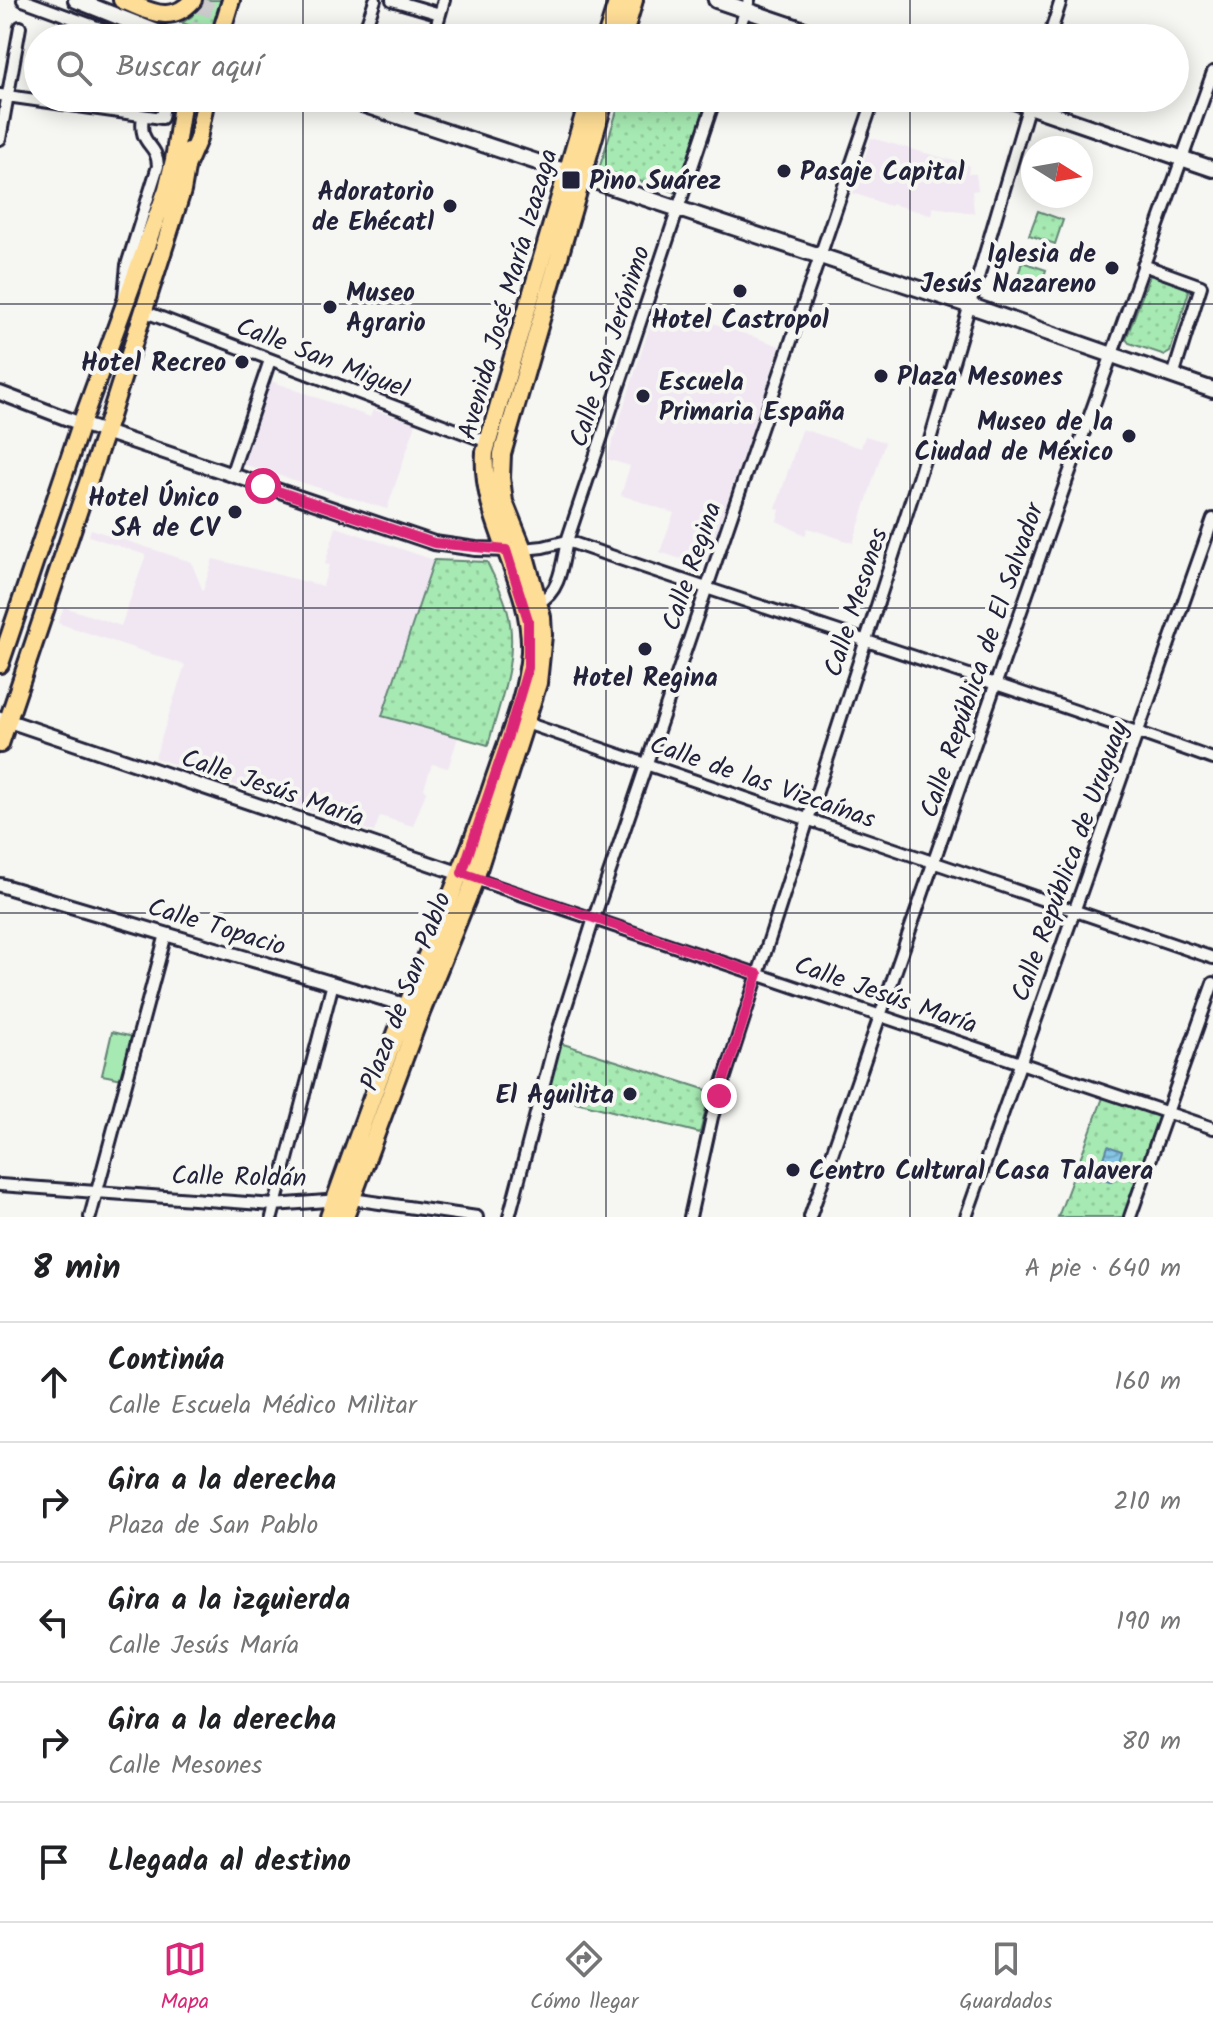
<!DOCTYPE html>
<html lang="es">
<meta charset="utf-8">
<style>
body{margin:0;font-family:Kalam,sans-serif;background:#f6f6f6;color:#202124}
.compass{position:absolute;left:1021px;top:136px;width:72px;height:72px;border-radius:50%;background:#fff;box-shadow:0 4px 20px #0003;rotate:101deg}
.stop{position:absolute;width:24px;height:24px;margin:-18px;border:6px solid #db2777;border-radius:50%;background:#fff}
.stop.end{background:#db2777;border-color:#fff;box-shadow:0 2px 8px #0008}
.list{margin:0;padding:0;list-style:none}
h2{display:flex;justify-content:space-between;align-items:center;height:104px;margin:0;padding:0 32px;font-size:34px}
h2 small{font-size:26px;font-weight:400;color:#757577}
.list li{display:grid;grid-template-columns:52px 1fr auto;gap:24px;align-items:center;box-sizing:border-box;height:120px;padding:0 32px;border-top:2px solid #e0e0e0}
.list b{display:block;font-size:30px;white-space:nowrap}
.list p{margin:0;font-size:26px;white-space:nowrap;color:#757577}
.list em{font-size:26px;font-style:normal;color:#757577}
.icon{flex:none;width:44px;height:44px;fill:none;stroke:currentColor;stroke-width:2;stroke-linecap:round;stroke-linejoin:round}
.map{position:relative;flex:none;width:1213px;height:1217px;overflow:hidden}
.search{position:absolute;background:#fff;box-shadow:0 4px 20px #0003;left:24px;right:24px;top:24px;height:88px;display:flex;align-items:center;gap:20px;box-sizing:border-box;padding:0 28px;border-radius:44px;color:#757577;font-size:30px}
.sheet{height:704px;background:#fff}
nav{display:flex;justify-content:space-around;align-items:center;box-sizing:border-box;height:112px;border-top:2px solid #e0e0e0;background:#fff;font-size:22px;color:#757577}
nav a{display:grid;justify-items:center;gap:4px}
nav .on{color:#db2777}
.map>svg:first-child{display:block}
.built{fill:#f0e7f2}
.green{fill:url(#green-dots);stroke:#648676;stroke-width:2}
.pitch{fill:#a6e9b2;stroke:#648676;stroke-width:2}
.water{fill:url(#water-waves);stroke:#5d84a1;stroke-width:2}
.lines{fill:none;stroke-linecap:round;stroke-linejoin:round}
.primary-tunnel{stroke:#cccccd;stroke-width:16;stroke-dasharray:16 8;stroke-linecap:butt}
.minor-casing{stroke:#22223b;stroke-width:16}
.tertiary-casing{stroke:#22223b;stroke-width:18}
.secondary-casing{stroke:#22223b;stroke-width:20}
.primary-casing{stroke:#22223b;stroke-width:22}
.trunk-casing{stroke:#22223b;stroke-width:22}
.minor{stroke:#f6f6f2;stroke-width:10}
.tertiary{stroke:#f6f6f2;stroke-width:12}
.secondary{stroke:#f6f6f2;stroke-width:14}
.primary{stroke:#fedd96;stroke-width:16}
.trunk{stroke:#fedd96;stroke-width:16}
.route{stroke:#db2777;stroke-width:10}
.grid{fill:none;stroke:#22223b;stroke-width:2;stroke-opacity:0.55}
.poi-dot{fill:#22223b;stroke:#f6f6f2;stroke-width:3}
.labels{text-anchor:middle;stroke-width:8;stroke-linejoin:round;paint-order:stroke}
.poi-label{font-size:26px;font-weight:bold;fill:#22223b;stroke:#f6f6f2;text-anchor:start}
.street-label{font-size:26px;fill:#22223b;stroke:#f6f6f2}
</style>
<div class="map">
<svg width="1213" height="1217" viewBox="0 0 1213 1217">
<defs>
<pattern id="green-dots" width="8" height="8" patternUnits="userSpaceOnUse" patternTransform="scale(2)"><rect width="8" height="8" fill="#a6e9b2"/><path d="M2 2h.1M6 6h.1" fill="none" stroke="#8fc89a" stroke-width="1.8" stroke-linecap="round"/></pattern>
<pattern id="water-waves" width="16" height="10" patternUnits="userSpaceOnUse" patternTransform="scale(2)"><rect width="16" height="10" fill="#85c5e5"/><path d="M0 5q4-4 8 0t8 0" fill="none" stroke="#73a9c5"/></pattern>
</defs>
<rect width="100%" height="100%" fill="#f6f6f2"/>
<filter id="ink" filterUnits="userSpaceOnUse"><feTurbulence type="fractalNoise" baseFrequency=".0125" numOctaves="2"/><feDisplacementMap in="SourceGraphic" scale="16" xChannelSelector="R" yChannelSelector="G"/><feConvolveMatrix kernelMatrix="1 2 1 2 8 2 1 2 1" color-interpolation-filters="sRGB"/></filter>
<g filter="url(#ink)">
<path class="built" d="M871,138L969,165L968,174H976L978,190L972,191L974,213L933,207L931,215L892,204L890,206L853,193Z
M657,304L780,346L705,567L660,552L674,513L621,495L630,466L607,459Z
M271,381L370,417L373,410L416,423L387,509L243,464Z
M802,429L861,448L865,436L885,442L853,543L808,528L805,535L777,521L780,510L776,508Z
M336,527L434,560L393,680L496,716L486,745L458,737L448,768L432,764L424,788L426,792L413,826L380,816L374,832L155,758L185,665L58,623L64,607L121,626L146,555L89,536L91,529L191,562L203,591L213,559L323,586L329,565L325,564Z"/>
<path class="green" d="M200,0H226L216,34L182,23L192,16Z
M621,98H680L705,106L679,193L599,169Z
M1038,211L1063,220L1055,244L1029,235Z
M1022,262L1046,270L1039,293L1015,285Z
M1150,275L1186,287L1189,291L1170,352L1165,355L1129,343L1126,339Z
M434,560L487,562C494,577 503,593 507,609C520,654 500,702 488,745L382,716Z
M560,1043L710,1091L700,1133L544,1094Z
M1104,1095L1160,1115L1124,1217H1058Z"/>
<path class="pitch" d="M112,1032L133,1037L123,1079L102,1075Z"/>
<path class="water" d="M1108,1146L1122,1151L1112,1182L1098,1177Z"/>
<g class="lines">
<path class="primary-tunnel" d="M196,38L207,0"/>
<g class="minor-casing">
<path id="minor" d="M23,0L127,38
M392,0L440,14
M362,38L375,0
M433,38L444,0
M736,38L749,0
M1049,38L1061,0
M0,95L162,118L165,98
M407,119L414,98
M0,139L20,27
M1143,265L1201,286L1173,376
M124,296L127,265L158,166C157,141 138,147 143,116
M143,311L488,442
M231,475L270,360
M523,549L543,547L567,541C782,615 999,682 1213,759
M539,602C561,592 562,562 567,541L715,98
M526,723L1213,958
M475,879L1213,1128
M0,1185L274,1205L352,1199L477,1217
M90,1217L166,934
M272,1217L333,983
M509,1217L555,1041L594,918L874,98
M690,1217L712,1117L924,460L1031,98
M810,1217L1060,499L1213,72
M966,1217L1213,519
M1130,1217L1213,983"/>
</g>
<g class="tertiary-casing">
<path id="tertiary" d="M0,393L81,424L434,543L476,549L512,550
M0,718L467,876
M0,885L415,1008"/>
</g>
<g class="secondary-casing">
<path id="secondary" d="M76,0L172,38
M716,0L828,38
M344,98L971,306L1213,390
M1005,98L1213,169"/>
</g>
<g class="primary-casing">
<path id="primary" d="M606,38L618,0
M623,38L634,0
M0,664L81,424L167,189L174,160L183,98
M0,744L105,432L182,191L189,151
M329,1217C354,1147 379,1076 407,1006C435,933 467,861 492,786C506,743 527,697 530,652C533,581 480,523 485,452L589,98
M345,1217L422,1010L475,879L538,683L543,635L542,617L523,549L504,502L501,478L502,454L605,98"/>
</g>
<g class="trunk-casing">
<path id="trunk" d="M122,0C149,10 170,26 193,0
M220,36L231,0
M188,162L198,139L206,98"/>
</g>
<use href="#minor" class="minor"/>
<use href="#tertiary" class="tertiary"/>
<use href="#secondary" class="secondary"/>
<use href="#primary" class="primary"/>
<use href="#trunk" class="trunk"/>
</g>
</g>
<g class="lines" filter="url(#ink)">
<path class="route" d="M263,486L434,543L506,550L528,620V668L507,739L462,873L758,974L719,1096"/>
</g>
<path class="grid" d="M303,0V38M606,0V38M910,0V38M303,98V1217M606,98V1217M910,98V1217M0,304H1213M0,608H1213M0,913H1213"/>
<g class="poi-dot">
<circle cx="784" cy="171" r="8"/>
<rect x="561" y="170" width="20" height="20" rx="4"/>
<circle cx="450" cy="206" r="8"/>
<circle cx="1112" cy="268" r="8"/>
<circle cx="740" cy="291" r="8"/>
<circle cx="330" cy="307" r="8"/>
<circle cx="242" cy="362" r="8"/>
<circle cx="881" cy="376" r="8"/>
<circle cx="643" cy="396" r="8"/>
<circle cx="1129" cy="436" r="8"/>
<circle cx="235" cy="512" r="8"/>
<circle cx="645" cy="649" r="8"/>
<circle cx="630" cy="1094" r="8"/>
<circle cx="793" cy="1170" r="8"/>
</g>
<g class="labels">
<g class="poi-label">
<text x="800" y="180">Pasaje Capital</text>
<text x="589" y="189">Pino Suárez</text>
<text x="434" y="200" text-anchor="end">Adoratorio<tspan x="434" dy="30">de Ehécatl</tspan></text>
<text x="1096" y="262" text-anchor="end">Iglesia de<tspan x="1096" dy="30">Jesús Nazareno</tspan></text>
<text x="346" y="301">Museo<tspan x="346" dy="30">Agrario</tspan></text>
<text x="740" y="328" text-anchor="middle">Hotel Castropol</text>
<text x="226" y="371" text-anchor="end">Hotel Recreo</text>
<text x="897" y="385">Plaza Mesones</text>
<text x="659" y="390">Escuela<tspan x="659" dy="30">Primaria España</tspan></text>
<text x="1113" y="430" text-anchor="end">Museo de la<tspan x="1113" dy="30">Ciudad de México</tspan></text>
<text x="219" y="506" text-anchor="end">Hotel Único<tspan x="219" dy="30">SA de CV</tspan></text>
<text x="645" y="686" text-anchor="middle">Hotel Regina</text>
<text x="614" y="1103" text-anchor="end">El Aguilita</text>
<text x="809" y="1179">Centro Cultural Casa Talavera</text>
</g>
<g class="street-label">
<text transform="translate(507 294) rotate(-74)" y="9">Avenida José María Izazaga</text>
<text transform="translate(609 346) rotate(-72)" y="9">Calle San Jerónimo</text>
<text transform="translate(323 357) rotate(21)" y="9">Calle San Miguel</text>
<text transform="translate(691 566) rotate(-71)" y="9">Calle Regina</text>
<text transform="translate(855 602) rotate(-72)" y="9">Calle Mesones</text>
<text transform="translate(981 660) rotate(-71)" y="9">Calle República de El Salvador</text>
<text transform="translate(763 781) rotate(19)" y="9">Calle de las Vizcaínas</text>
<text transform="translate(273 787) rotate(19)" y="9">Calle Jesús María</text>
<text transform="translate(1069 861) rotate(-70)" y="9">Calle República de Uruguay</text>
<text transform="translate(217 926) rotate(17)" y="9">Calle Topacio</text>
<text transform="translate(405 991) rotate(-69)" y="9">Plaza de San Pablo</text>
<text transform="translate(886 994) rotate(19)" y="9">Calle Jesús María</text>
<text transform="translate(239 1176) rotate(1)" y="9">Calle Roldán</text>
</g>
</g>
</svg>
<svg class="compass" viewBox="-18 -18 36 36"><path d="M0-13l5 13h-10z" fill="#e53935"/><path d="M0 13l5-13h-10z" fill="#757577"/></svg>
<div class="stop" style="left:263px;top:486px"></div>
<div class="stop end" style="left:719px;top:1096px"></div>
<div class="search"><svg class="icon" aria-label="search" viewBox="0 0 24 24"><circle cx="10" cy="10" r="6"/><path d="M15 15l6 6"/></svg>Buscar aquí</div>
</div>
<section class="sheet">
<h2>8 min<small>A pie · 640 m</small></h2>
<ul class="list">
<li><svg class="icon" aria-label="ahead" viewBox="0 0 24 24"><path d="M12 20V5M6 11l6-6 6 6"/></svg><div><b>Continúa</b><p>Calle Escuela Médico Militar</p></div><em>160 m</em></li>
<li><svg class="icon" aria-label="right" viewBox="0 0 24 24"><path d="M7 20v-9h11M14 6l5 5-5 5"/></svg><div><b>Gira a la derecha</b><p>Plaza de San Pablo</p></div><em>210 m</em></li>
<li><svg class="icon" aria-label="left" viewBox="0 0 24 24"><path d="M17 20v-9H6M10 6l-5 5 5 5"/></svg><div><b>Gira a la izquierda</b><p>Calle Jesús María</p></div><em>190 m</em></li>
<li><svg class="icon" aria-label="right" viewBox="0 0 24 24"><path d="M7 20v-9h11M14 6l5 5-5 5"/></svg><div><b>Gira a la derecha</b><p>Calle Mesones</p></div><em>80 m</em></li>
<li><svg class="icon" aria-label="arrive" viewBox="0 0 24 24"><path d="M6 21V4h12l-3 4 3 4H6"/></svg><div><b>Llegada al destino</b></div></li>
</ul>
</section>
<nav>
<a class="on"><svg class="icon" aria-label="map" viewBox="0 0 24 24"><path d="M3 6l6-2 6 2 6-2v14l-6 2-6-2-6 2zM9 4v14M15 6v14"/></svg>Mapa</a>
<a><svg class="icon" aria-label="directions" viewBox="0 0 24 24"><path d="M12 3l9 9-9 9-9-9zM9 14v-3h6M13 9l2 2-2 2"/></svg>Cómo llegar</a>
<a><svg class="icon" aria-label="saved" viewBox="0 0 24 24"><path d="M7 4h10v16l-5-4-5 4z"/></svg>Guardados</a>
</nav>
